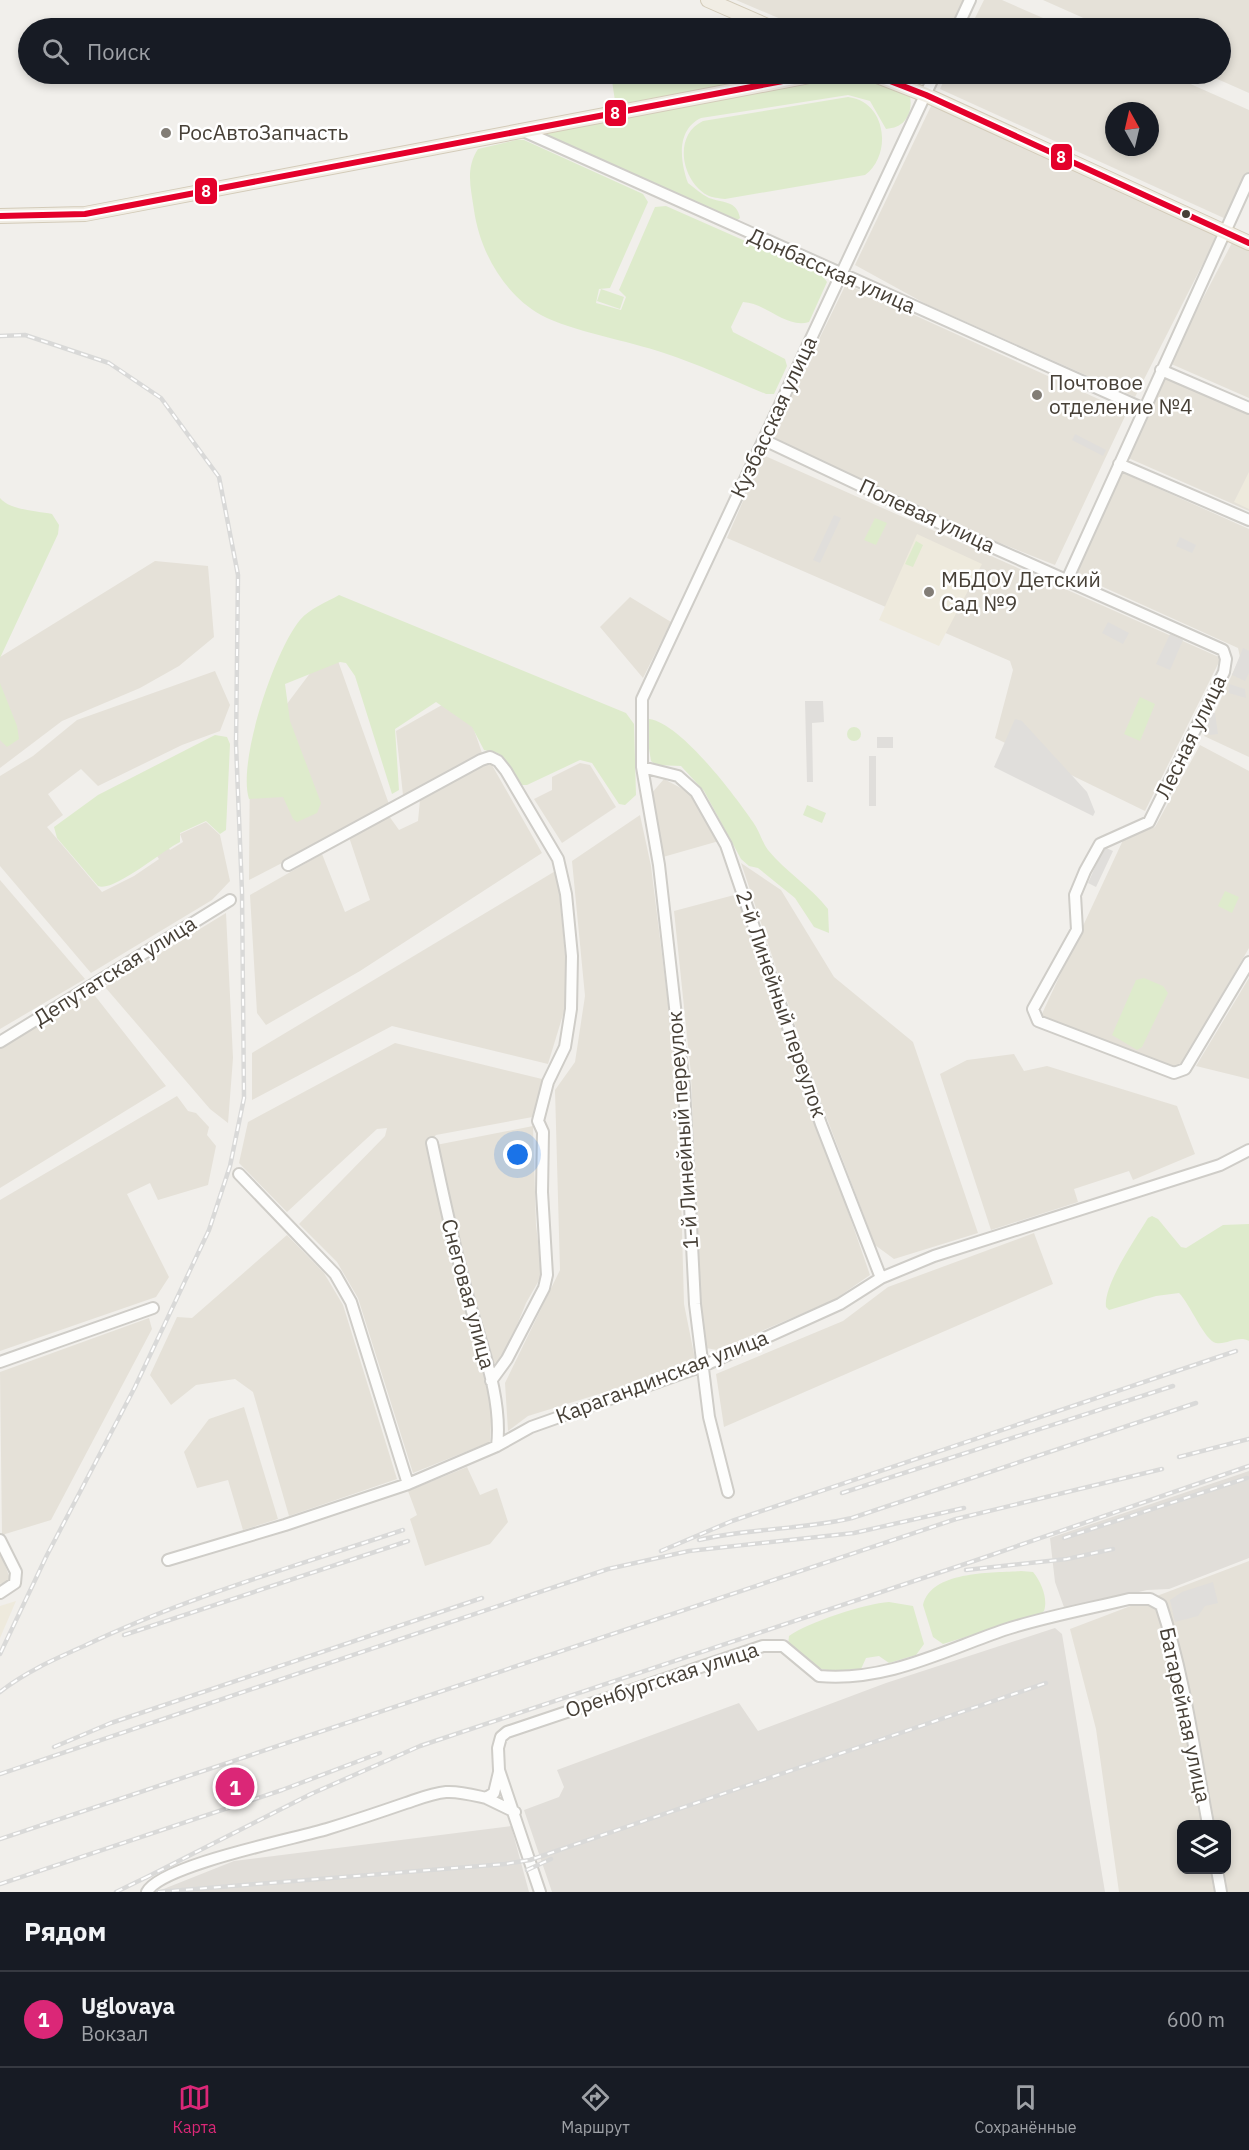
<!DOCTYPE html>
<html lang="ru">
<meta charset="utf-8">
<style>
body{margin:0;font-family:"IBM Plex Sans",sans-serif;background:#242831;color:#f1f3f6}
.controls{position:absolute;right:18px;bottom:18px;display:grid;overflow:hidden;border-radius:12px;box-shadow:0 3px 9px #0003}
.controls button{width:54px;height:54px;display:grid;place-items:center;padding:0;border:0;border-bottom:2px solid #363941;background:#171b24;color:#f1f3f6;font:30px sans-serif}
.compass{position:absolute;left:1105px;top:102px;width:54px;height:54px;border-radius:50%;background:#171b24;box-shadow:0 3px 9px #0003;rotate:352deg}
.you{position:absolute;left:518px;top:1155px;width:21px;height:21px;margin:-15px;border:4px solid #fff;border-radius:50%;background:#1a73e8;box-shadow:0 0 0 9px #1a73e833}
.badge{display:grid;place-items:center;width:39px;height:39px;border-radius:50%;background:#db2777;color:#fff;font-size:20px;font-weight:700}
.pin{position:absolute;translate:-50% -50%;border:3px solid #fff;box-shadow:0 2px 6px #0006}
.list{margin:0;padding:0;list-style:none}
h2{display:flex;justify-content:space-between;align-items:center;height:78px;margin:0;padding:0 24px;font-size:26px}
h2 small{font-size:20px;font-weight:400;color:#9ea1a6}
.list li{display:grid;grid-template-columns:39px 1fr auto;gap:18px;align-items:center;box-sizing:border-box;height:96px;padding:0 24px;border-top:2px solid #363941}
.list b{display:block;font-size:22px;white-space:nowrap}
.list p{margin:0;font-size:20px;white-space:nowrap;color:#9ea1a6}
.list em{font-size:20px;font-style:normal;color:#9ea1a6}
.icon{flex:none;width:33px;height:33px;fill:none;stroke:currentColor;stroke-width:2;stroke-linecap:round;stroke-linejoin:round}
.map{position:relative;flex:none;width:1249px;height:1892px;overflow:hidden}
.search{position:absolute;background:#171b24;box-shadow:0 3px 9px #0003;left:18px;right:18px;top:18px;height:66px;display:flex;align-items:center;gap:15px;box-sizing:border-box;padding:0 21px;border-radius:33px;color:#9ea1a6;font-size:22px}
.sheet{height:174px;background:#171b24}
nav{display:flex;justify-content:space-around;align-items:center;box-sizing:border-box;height:84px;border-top:2px solid #363941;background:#171b24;font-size:16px;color:#9ea1a6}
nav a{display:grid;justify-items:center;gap:3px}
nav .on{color:#db2777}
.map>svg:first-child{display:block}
.residential{fill:#e5e1d8;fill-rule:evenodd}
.industrial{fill:#e1ded9}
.education{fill:#eeeadd}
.green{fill:#deebcc}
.parking{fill:#e0dedb}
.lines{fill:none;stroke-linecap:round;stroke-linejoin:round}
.minor-casing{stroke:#cfcdc8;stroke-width:14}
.major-casing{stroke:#d3cbb9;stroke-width:16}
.minor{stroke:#fdfdfc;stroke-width:10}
.major{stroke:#f1ede4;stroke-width:14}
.rail-casing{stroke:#d9d9d8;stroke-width:4.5}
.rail{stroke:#fff;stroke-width:2;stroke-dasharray:7;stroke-linecap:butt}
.bus-1-casing{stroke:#fff;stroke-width:10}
.bus-1{stroke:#e4002b;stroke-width:6}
.poi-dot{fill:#827d76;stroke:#fff;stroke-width:2}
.bus-dot{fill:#474037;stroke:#fff;stroke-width:2}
.labels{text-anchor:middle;stroke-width:5;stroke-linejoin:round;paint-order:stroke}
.poi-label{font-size:21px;fill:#474037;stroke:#fff;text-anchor:start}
.street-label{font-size:21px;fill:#474037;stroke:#fff}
.line-badge{stroke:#fff;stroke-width:2}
.badge-label{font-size:16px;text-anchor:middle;font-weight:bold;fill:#fff}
</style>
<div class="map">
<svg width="1249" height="1892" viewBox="0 0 1249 1892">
<rect width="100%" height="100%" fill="#f1efeb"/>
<path class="residential" d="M736,0H965L951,28H802Z
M984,0H1002L1066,28H970Z
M1043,0H1249V93L1206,74H1220V28H1106Z
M947,74H1168L1249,110V173L1226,219L940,89ZM1114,111H1150V147H1114Z
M932,104L1218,234L1135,397L926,304L855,265Z
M1233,241L1249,249V398L1169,363Z
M846,284L1127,412L1055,565L970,531L770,440Z
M1163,373L1249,411V511L1126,457Z
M763,455L1221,658L1145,811L995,738L1013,670L1010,661L727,538Z
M1117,470L1249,529V757L1204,736L1240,657L1238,648L1070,572Z
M155,561L208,566L214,637L179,666L140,688L62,721L0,768V657Z
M630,597L671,622L643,678L600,627Z
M332,644L390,807L249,880L250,753Z
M215,671L230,705L220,731L182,745L98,786L81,769L48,794L63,815L47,827L102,892L134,876L159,859L149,844L161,836L170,850L183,842L180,834L206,822L220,835L230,881L212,900L91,973L0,866V776L33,756L77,720Z
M442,705L473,727L482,753L403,795L396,731Z
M1200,745L1249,771V948L1179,1069H1172L1040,1018L1124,838L1155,827Z
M489,760L542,853L360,971L266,1025L257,1013L250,895L322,854L345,912L370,900L349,837L389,816L399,830L418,821L420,800Z
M580,763L590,765L616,807L562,843L534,799L552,790V777Z
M664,779L692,794L719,841L663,857L650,795Z
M640,815L651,866L678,1084L684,1304L696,1364L528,1416L508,1431L505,1383L560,1270L555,1090L575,1062L585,996L572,861Z
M741,863L781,890L834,977L913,1042L978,1233L894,1259L875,1245L823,1108Z
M557,870L569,995L548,1064L392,1026L252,1100V1053Z
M0,880L85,979L0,1029Z
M738,894L870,1275L834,1300L717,1350L706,1348L700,1305L691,1074L674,911Z
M226,913L233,1058L228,1123L210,1109L105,987Z
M1249,978V1079L1196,1066Z
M92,992L166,1086L0,1188V1049Z
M395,1043L542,1079L538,1116L436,1135L429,1142L460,1292L492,1400L490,1442L413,1473L358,1298L337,1262L299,1224L385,1136L387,1128L377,1129L287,1212L239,1163L248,1122Z
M1014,1054L1024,1071L1047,1066L1177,1106L1195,1154L1133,1180L1129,1171L1074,1189L1078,1202L991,1230L940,1074L967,1060Z
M177,1096L188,1111L196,1113L209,1127L207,1135L216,1146L208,1185L158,1200L150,1183L127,1194L169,1277L156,1297L0,1351V1200Z
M533,1126L536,1225L542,1275L526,1303L503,1360L492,1364L436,1145Z
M1034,1233L1053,1284L724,1427L716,1374L843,1321L888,1287Z
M287,1235L324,1273L343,1305L397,1479L289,1516L253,1392L235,1379L196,1385L171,1405L150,1375L177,1317L192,1318Z
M149,1318L152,1329L51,1520L2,1535L0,1372Z
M244,1407L278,1519L243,1530L228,1480L197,1488L184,1452L209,1419Z
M467,1467L480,1495L497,1488L508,1522L490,1544L425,1566L410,1519L417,1515L408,1491Z
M0,1552L11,1581L0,1584Z
M1249,1561V1892H1119L1096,1729L1070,1629ZM1182,1824H1226V1870H1182Z"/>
<path class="industrial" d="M1249,1471V1558L1169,1589L1147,1590L1065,1610L1055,1582L1050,1538Z
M1055,1628L1062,1634L1105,1892H552L524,1810L559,1797L564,1787L557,1770L739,1703L758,1731L886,1683Z
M511,1826L529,1892H156L234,1861Z"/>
<path class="education" d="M1249,472V509L1234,502Z
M917,534L982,564L939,646L879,620Z
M16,1601L0,1638V1606Z"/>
<path class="green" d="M611,74H783L621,104L615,101Z
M851,74L882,82L910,96C913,114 905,128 886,129L870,101L848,95L701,118C676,130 680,161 688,183C695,188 701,194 709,198C722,203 737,200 740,218L735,222L542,134Z
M848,97C886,101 893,154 865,175L725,199C719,198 712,198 707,195C681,180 673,135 703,121Z
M516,140H524L643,194L648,202L610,288L599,289L596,303L621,310L626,297L619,290L655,207L666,206L822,275L827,282L809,322C786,329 766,303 743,302L731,327L733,332L785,359L787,366L774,394H766C732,380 698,364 664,353C629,341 571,331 541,315C504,294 480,252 474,210C471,188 465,169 478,149Z
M601,289L624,297L620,309L597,301Z
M0,498C9,510 38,511 52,514L59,525L58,534L0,658Z
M875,518L887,523L876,545L864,540Z
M916,541L923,545L913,567L905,564Z
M339,595L626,713L634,724L636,795L625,805L619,804L592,763L580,760L527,785H520L498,753L484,750L472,727L436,702L395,729L399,790L392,794L355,676L346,663L340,662L285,684L290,721L321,803L317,813L297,822L293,819L283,797L249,799C237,761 275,650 300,620C309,609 327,602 339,595Z
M0,683L17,726L19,739L7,747L0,740Z
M1140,697L1155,704L1140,741L1124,734Z
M649,719C681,723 735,796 753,822C759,830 762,842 768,850C786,872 811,887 828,909L829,933L814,927L795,898L758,868L749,866L741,859L704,791L681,766L656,765L651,761L645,723Z
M847 734a7 7 0 1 1 14 0a7 7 0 1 1-14 0Z
M215,735L227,737L230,744L226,830L220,834L206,821L180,833V842C163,850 113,893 98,886L57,838L54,827L98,795Z
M807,805L826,813L822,823L803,815Z
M1225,891L1239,897L1232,913L1218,906Z
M1144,978L1163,986L1168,993L1142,1047L1137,1050L1112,1035L1136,980Z
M1152,1216L1158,1219L1181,1247L1186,1248L1223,1225L1249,1224V1341C1238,1335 1227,1345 1216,1343C1205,1341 1190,1304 1179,1293L1156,1296L1109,1310L1106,1307C1103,1285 1136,1238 1148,1218Z
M1021,1571L1033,1572C1042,1583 1048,1599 1044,1611L1040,1614L943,1644L933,1637L923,1605C931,1570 994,1573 1021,1571Z
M889,1602L913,1606L924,1644L916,1655L889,1663L879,1656L866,1658L861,1669C817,1672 822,1673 788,1645L789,1636C807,1623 866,1603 889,1602Z"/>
<path class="parking" d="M1075,434L1106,450L1103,456L1072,440Z
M834,515L841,518L820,563L813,560Z
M1180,537L1196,545L1192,553L1176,546Z
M1108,622L1129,633L1123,644L1102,633Z
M1170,634L1183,640L1170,670L1156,664Z
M1243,648L1249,651V673L1245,681L1232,675Z
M1229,684L1245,689L1246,698L1229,693Z
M805,701H823L824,722L812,723L813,782H807Z
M1215,713L1218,734L1209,735L1206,714Z
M1015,719L1022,721L1087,792L1095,812L1093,816L994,767Z
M877,737H893V748H877Z
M869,756H876V806H869Z
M1104,847L1113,851L1096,887L1088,883Z
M1213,1582L1218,1603L1205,1606L1198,1616L1175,1622L1170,1600L1182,1592Z"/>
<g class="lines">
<g class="minor-casing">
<path id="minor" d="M957,28L970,0
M521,130L1144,409
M1161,370L1249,408
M764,440L965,535L1223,650L1226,659L1224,672L1149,822L1100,844L1085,871L1075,895L1077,930L1033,1009L1038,1021L1174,1073L1185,1069L1249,962
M1119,464L1249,520
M1067,580L1249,179
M642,767L678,776L696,792L726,845L821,1124L881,1278
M288,865L481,760L490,757L498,761L506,771L558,859L566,894L572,956L571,1009L565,1047L548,1082L538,1121L543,1132L542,1192L547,1275L544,1288L507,1359L491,1381
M0,1042L230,900
M432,1143C443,1195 454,1246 468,1297C480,1343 503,1397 497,1446
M239,1174L335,1274L351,1302L408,1484
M0,1362L153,1308
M728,1492L709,1417L695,1304L684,1087L659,865L642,767V699L935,74
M0,1540L16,1572L15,1583L0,1593
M168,1560L285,1525L408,1484L497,1446L531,1427L703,1366L840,1304L881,1278L934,1256L1220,1165L1249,1150
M486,1798L515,1812
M1217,1870L1221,1892
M147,1892C161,1865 294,1839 327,1829C353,1821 380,1812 406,1803C418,1799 433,1793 446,1792C459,1791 473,1795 486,1798L494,1793L499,1772
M540,1892L499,1770L498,1748L501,1737L507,1732L763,1646H783L819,1676C886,1682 943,1651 1004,1630C1044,1617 1088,1609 1129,1599H1150L1161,1605C1185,1677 1194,1751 1208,1824"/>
</g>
<g class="major-casing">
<path id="major" d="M708,0L772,28
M872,74L926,95L1249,243
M0,216L85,214L820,74"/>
</g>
<use href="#minor" class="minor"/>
<use href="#major" class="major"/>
<g class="rail-casing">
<path id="rail" d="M0,336L25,335L109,363L161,398L219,477L238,575L236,744L242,892L244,1098L230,1166L209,1230L135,1387L47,1555L0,1654
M1179,1457L1249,1439
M842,1493L1173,1386
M1064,1538L1247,1478
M699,1540C749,1528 801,1530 852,1518L1196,1403
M661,1551L732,1521L1236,1351
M966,1570L1067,1559L1113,1549
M124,1635L408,1541
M0,1692C25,1672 55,1659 84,1646C186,1597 296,1566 403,1530
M54,1747L111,1723L482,1598
M0,1774L608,1569L689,1551L854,1533L964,1508
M0,1839L956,1519L1162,1469
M527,1870L551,1859
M145,1878L311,1794L420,1746L971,1562L1249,1466
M0,1884L282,1790L380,1753
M116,1892L151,1875
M158,1892L505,1864L530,1860L1046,1683"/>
</g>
<use href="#rail" class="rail"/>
<g class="bus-1-casing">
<path id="bus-1" d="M872,74L926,95L1249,243
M0,216L85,214L820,74"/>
</g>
<use href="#bus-1" class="bus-1"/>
</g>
<g class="poi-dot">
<circle cx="166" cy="133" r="6"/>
<circle cx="1037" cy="395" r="6"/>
<circle cx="929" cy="592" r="6"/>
</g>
<circle class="bus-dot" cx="1186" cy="214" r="5"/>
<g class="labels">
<g class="poi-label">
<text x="178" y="140">РосАвтоЗапчасть</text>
<text x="1049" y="390">Почтовое<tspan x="1049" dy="24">отделение №4</tspan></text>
<text x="941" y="587">МБДОУ Детский<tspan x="941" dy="24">Сад №9</tspan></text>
</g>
<g class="street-label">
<text transform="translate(832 271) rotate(24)" y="7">Донбасская улица</text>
<text transform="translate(774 417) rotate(-65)" y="7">Кузбасская улица</text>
<text transform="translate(927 516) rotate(25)" y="7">Полевая улица</text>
<text transform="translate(1191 737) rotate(-64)" y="7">Лесная улица</text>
<text transform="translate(115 971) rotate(-32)" y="7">Депутатская улица</text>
<text transform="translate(781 1004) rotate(71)" y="7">2-й Линейный переулок</text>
<text transform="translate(683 1130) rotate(-94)" y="7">1-й Линейный переулок</text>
<text transform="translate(468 1294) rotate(75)" y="7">Снеговая улица</text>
<text transform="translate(662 1377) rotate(-21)" y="7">Карагандинская улица</text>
<text transform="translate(662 1680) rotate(-18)" y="7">Оренбургская улица</text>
<text transform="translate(1185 1715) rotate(78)" y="7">Батарейная улица</text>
</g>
</g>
<g class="line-badge">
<rect x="604" y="99" width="23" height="28" rx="6" fill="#e4002b"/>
<rect x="1050" y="143" width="23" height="28" rx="6" fill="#e4002b"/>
<rect x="194" y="177" width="24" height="28" rx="6" fill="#e4002b"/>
</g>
<g class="badge-label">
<text x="615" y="119">8</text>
<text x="1061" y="163">8</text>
<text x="206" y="197">8</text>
</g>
</svg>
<div class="controls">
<button><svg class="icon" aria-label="layers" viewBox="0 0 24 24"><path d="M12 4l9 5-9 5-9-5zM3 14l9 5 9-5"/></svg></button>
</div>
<svg class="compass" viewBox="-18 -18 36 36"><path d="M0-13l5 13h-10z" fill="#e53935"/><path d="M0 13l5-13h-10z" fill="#9ea1a6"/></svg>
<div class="you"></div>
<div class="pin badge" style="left:235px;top:1787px">1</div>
<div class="search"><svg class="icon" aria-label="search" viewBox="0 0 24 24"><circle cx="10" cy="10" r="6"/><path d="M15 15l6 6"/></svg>Поиск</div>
</div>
<section class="sheet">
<h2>Рядом<small></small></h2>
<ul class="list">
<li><span class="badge">1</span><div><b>Uglovaya</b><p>Вокзал</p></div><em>600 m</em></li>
</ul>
</section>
<nav>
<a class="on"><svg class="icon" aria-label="map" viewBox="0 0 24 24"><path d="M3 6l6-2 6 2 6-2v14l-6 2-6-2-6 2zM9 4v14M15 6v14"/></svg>Карта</a>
<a><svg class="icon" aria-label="directions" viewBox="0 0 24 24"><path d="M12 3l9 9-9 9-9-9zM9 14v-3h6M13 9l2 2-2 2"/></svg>Маршрут</a>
<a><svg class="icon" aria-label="saved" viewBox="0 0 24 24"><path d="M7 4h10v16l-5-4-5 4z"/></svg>Сохранённые</a>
</nav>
